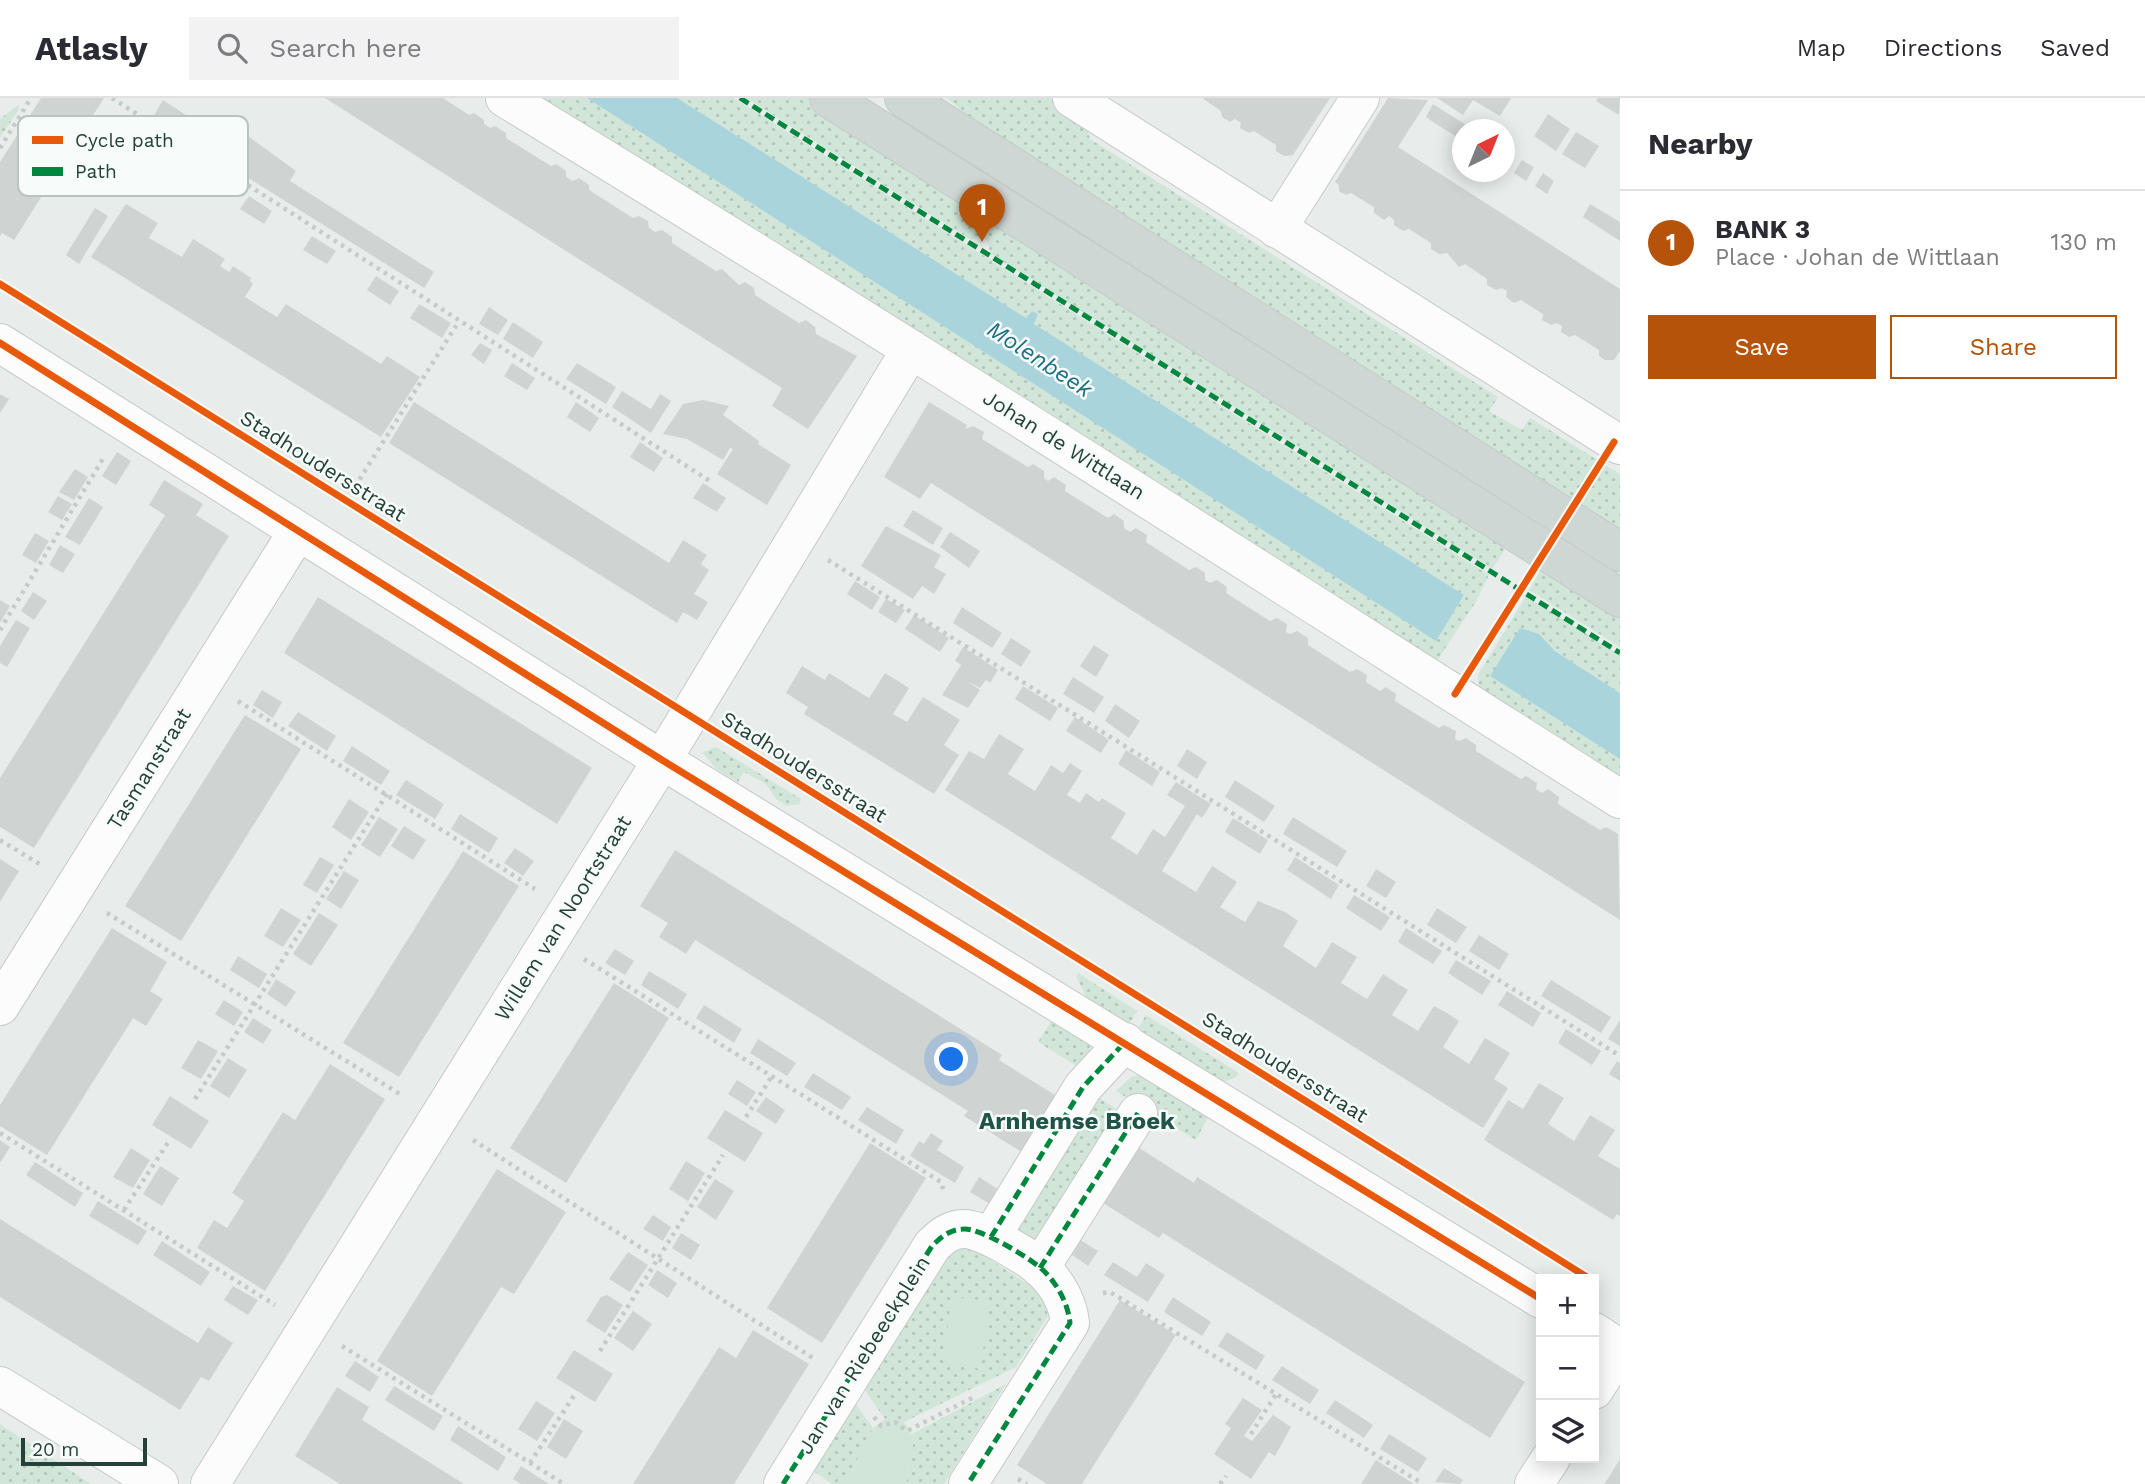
<!DOCTYPE html>
<meta charset="utf-8">
<style>
body{margin:0;font-family:"Work Sans",sans-serif;background:#f2f2f3;color:#2b2b33}
.controls{position:absolute;right:21px;bottom:21px;display:grid;overflow:hidden;border-radius:0px;box-shadow:0 4px 18px #0003}
.controls button{width:63px;height:63px;display:grid;place-items:center;padding:0;border:0;border-bottom:2px solid #e1e1e2;background:#fff;color:#2b2b33;font:35px sans-serif}
.compass{position:absolute;left:1452px;top:21px;width:63px;height:63px;border-radius:50%;background:#fff;box-shadow:0 4px 18px #0003;rotate:43deg}
.scale{position:absolute;left:21px;bottom:18px;width:126px;box-sizing:border-box;padding-left:7px;border:4px solid #24423a;border-top:0;font-size:19px;line-height:24px;white-space:nowrap;color:#24423a;-webkit-text-stroke:5px #f7fbf9;paint-order:stroke}
.you{position:absolute;left:952px;top:962px;width:24px;height:24px;margin:-18px;border:5px solid #fff;border-radius:50%;background:#1a73e8;box-shadow:0 0 0 10px #1a73e833}
.badge{display:grid;place-items:center;width:46px;height:46px;border-radius:50%;background:#b45309;color:#fff;font-size:23px;font-weight:700}
.pin{position:absolute;translate:-50% -58px;filter:drop-shadow(0 2px 4px #0008)}
.pin::after{content:'';position:absolute;top:37px;width:24px;height:21px;background:inherit;clip-path:polygon(0 0,100% 0,50% 100%)}
.list{margin:0;padding:0;list-style:none}
h2{display:flex;justify-content:space-between;align-items:center;height:91px;margin:0;padding:0 28px;font-size:30px}
h2 small{font-size:23px;font-weight:400;color:#7c7c81}
.list li{display:grid;grid-template-columns:46px 1fr auto;gap:21px;align-items:center;box-sizing:border-box;height:105px;padding:0 28px;border-top:2px solid #e1e1e2}
.list b{display:block;font-size:26px;white-space:nowrap}
.list p{margin:0;font-size:23px;white-space:nowrap;color:#7c7c81}
.list em{font-size:23px;font-style:normal;color:#7c7c81}
.actions{display:flex;gap:14px;padding:21px 28px}
.actions a{flex:1;padding:16px 0;border:2px solid #b45309;border-radius:0px;text-align:center;font-size:24px;color:#b45309}
.actions .main{background:#b45309;color:#fff}
.icon{flex:none;width:38px;height:38px;fill:none;stroke:currentColor;stroke-width:2;stroke-linecap:round;stroke-linejoin:round}
.map{position:relative;flex:none;width:1620px;height:1386px;overflow:hidden}
header{display:flex;align-items:center;gap:42px;box-sizing:border-box;height:98px;padding:0 35px;background:#fff;border-bottom:2px solid #e1e1e2}
header strong{font-size:33px}
nav{display:flex;gap:38px;margin-inline-start:auto;font-size:24px}
.search{width:490px;height:63px;background:#f2f2f3;display:flex;align-items:center;gap:18px;box-sizing:border-box;padding:0 24px;border-radius:0px;color:#7c7c81;font-size:26px}
main{display:flex}
aside{flex:1;background:#fff}
.map>svg:first-child{display:block}
.grass{fill:url(#grass-dots)}
.green{fill:#d1e6d8}
.water{fill:#a9d4db}
.building{fill:#cfd4d2}
.lines{fill:none;stroke-linecap:round;stroke-linejoin:round}
.minor-casing{stroke:#c5cac8;stroke-width:40}
.major-casing{stroke:#c3ccc9;stroke-width:40}
.path{stroke:#c3ccca;stroke-width:4.5;stroke-dasharray:3.5 5;stroke-linecap:butt}
.minor{stroke:#fcfcfc;stroke-width:38}
.major{stroke:#cfd7d5;stroke-width:38}
.quiet{stroke:#00873e;stroke-width:5;stroke-dasharray:10 5;stroke-linecap:butt}
.cycleway-casing{stroke:#f7fbf9;stroke-width:11}
.cycleway{stroke:#e8590c;stroke-width:7}
.labels{text-anchor:middle;stroke-width:5;stroke-linejoin:round;paint-order:stroke}
.street-label{font-size:21px;fill:#24423a;stroke:#f7fbf9}
.water-label{font-size:23px;font-style:italic;fill:#1c6f80;stroke:#f7fbf9}
.quarter-label{font-size:24px;font-weight:bold;fill:#1f5548;stroke:#f7fbf9}
.key{fill:#f7fbf9;stroke:#b8c4c0;stroke-width:2}
.key-label{font-size:19px;fill:#24423a}
</style>
<header>
<strong>Atlasly</strong>
<div class="search"><svg class="icon" aria-label="search" viewBox="0 0 24 24"><circle cx="10" cy="10" r="6"/><path d="M15 15l6 6"/></svg>Search here</div>
<nav><a>Map</a><a>Directions</a><a>Saved</a></nav>
</header>
<main>
<div class="map">
<svg width="1620" height="1386" viewBox="0 0 1620 1386">
<defs>
<pattern id="grass-dots" width="8" height="8" patternUnits="userSpaceOnUse" patternTransform="scale(1.75)"><rect width="8" height="8" fill="#d1e6d8"/><path d="M2 2h.1M6 6h.1" fill="none" stroke="#b3c6ba" stroke-width="1.8" stroke-linecap="round"/></pattern>
</defs>
<rect width="100%" height="100%" fill="#e8edeb"/>
<path class="grass" d="M540,0H587L1436,542L1464,497L1034,226L1038,217L1032,213L1026,220L677,0H734L1489,477L1477,502L1433,569Z
M746,0H811L1512,441L1492,471L991,156L986,141L979,139L971,142Z
M947,0H1050L1085,23L1090,41L1498,299L1489,313L1522,332L1530,320L1620,376V439L1007,50Z
M18,7L19,11L0,40V21Z
M1547,462L1620,508V549L1529,492Z
M1526,498L1620,557V595L1555,553L1539,536L1490,578L1620,661V687L1479,589L1478,577Z
M716,649L801,701L799,706L787,708L776,701L766,686L744,674L738,684L716,671L702,654Z
M1078,875L1137,913L1127,930L1090,907L1076,878Z
M1055,917L1090,947V962L1083,972L1038,944Z
M1146,917L1239,975L1235,980L1216,986L1135,936Z
M1146,976L1211,1014L1196,1042L1116,993L1131,979Z
M1098,999L1127,1018L1044,1150L1014,1132Z
M969,1148L1042,1195L1048,1218L1016,1269L904,1324L888,1319L885,1321L860,1285L940,1156Z
M1006,1286L944,1386H906L914,1340L912,1336Z
M850,1298L873,1330L845,1386H832L806,1368Z
M0,1326L91,1386H0Z"/>
<path class="green" d="M951,1199L989,1203L981,1271L944,1266Z
M888,1319L904,1324L914,1340L906,1386H845L873,1330Z"/>
<path class="water" d="M587,0H677L1026,220L1032,213L1038,216L1034,226L1464,497L1436,543Z
M1520,530L1539,536L1555,553L1620,595V661L1490,578Z"/>
<path class="building" d="M41,0H104L14,142L2,135L0,138V64Z
M325,0H443L469,17L474,15L484,22V26L490,30L495,28L506,35V40L551,68L556,66L566,73V79L573,83L579,80L589,87V92L633,120L639,118L648,123L649,130L655,134L662,132L672,139V145L716,173L722,171L739,187L745,184L754,190L755,197L799,225L806,222L815,229L816,236L857,258L808,331L772,308L782,290Z
M1202,0H1330L1293,57L1284,58L1276,53V47L1254,33L1249,35L1240,30L1241,25L1235,21L1230,24L1222,19L1221,13Z
M1388,0L1428,2L1398,49L1620,191V253L1614,262H1605L1599,258V252L1575,237L1569,239L1561,234L1562,228L1557,225L1551,227L1542,222L1543,216L1521,202L1514,205L1506,199L1507,193L1502,190L1496,192L1487,187V181L1465,166L1459,169L1447,155L1439,156L1431,151V145L1409,131L1403,133L1394,127V122L1389,118L1384,122L1374,115V109L1351,95L1346,97L1339,93V87L1335,84Z
M1437,0H1511L1500,18L1473,2L1463,17Z
M1598,0H1620L1619,17L1596,3Z
M163,2L198,25L188,41L153,19Z
M1433,6L1444,13L1474,32H1462V42L1436,26L1426,19Z
M1548,16L1570,31L1556,53L1534,38Z
M1576,34L1599,48L1585,70L1562,56Z
M249,39L296,73L290,83L434,174L424,190L231,69Z
M1522,62L1534,69L1526,83L1514,75Z
M1543,75L1554,83L1547,96L1535,88Z
M249,98L272,113L264,126L240,111Z
M126,106L158,125L149,140L182,159L193,141L225,161L220,168L229,174L233,168L251,180L250,183L253,186L245,199L277,219L286,206L381,266L387,258L420,279L381,339L91,159Z
M1590,106L1620,124V143L1583,119Z
M95,110L108,118L79,166L66,157Z
M312,138L336,153L327,166L303,152Z
M376,178L399,193L390,207L367,192Z
M419,206L451,225L442,240L410,220Z
M489,209L508,222L498,237L479,226Z
M513,224L543,244L533,260L503,241Z
M480,245L492,252L484,266L471,257Z
M512,265L535,280L527,292L504,278Z
M577,265L616,289L606,306L566,281Z
M622,293L651,311L660,296L671,303L651,335L612,309Z
M0,296L9,301L0,315Z
M703,302L729,308L723,317L759,343L758,346L791,367L767,407L717,376L733,351L730,350L723,362L687,341L663,336L683,306Z
M414,304L669,465L683,442L707,457L701,466L709,472L694,496L708,504L697,522L683,514L677,525L389,345Z
M576,304L599,320L590,334L567,319Z
M929,304L967,327L965,331L973,328L984,334L982,341L1028,369L1033,366L1044,373V380L1048,383L1054,379L1066,387L1065,393L1108,420L1114,416L1124,423V430L1130,434L1136,430L1147,437L1146,444L1189,472L1196,469L1205,475V482L1210,485L1217,482L1227,489L1226,495L1270,523L1277,520L1287,526L1286,534L1290,536L1297,533L1308,540V547L1350,574L1357,571L1367,577L1366,584L1380,593L1386,589L1396,596L1395,603L1439,630L1444,627L1456,633L1455,641L1459,643L1466,640L1476,647V653L1521,681L1526,678L1537,685L1536,691L1542,695L1548,691L1559,699L1558,706L1600,732L1606,729L1618,736L1620,822L931,385L920,401L884,379Z
M640,344L663,360L654,374L630,359Z
M117,354L131,363L116,387L102,378Z
M75,371L88,379L74,402L59,394Z
M164,382L203,406L196,417L229,438L34,750L0,729V680L165,417L149,407Z
M703,385L726,400L717,414L693,400Z
M58,398L72,406L62,422L48,414Z
M89,400L103,409L80,447L65,439Z
M913,412L943,430L933,447L903,428Z
M886,428L941,457L934,469L946,476L934,496L922,488L913,501L861,468Z
M950,434L980,453L969,470L940,449Z
M35,435L49,443L36,465L22,457Z
M60,447L75,456L63,475L49,467Z
M855,483L880,499L872,512L847,496Z
M33,494L47,503L34,522L21,513Z
M318,499L592,670L557,726L284,555Z
M886,501L905,512L896,525L878,514Z
M0,502L10,508L0,525Z
M962,509L1002,535L992,550L953,525Z
M914,517L949,540L940,554L905,531Z
M16,522L30,530L7,569L0,565V548Z
M1011,540L1031,553L1021,569L1001,556Z
M1094,547L1109,557L1096,579L1080,568Z
M963,549L998,572L990,585L986,582L980,590L967,583L980,592L968,610L942,597L961,567L955,563Z
M802,568L825,582L829,575L869,600L885,575L909,590L893,616L907,624L923,599L960,622L944,647L959,657L934,696L804,616L808,609L786,595Z
M1073,579L1104,599L1094,615L1063,596Z
M1023,588L1058,610L1050,623L1015,601Z
M262,592L282,604L273,620L253,607Z
M1115,606L1140,623L1129,640L1105,623Z
M298,614L336,638L327,653L288,628Z
M245,617L301,651L181,843L125,808Z
M1075,619L1109,642L1101,655L1066,633Z
M999,636L1024,651L1008,676L1035,693L1051,667L1063,675L1070,665L1082,673L1067,697L1080,705L1086,695L1099,704L1102,700L1126,715L1111,740L1137,757L1153,731L1165,739L1185,708L1167,697L1176,684L1211,706L1202,720L1197,716L1162,773L1196,794L1212,768L1237,784L1220,809L1245,824L1258,803L1285,814L1298,823L1283,848L1316,870L1332,844L1357,859L1341,885L1367,901L1383,876L1395,884L1408,892L1392,917L1418,933L1434,908L1447,915L1459,923L1443,949L1469,966L1485,940L1510,955L1494,981L1508,990L1483,1030L945,692L969,653L984,661Z
M352,648L390,673L381,687L343,663Z
M1187,651L1207,664L1197,681L1177,668Z
M1126,652L1160,674L1152,688L1118,666Z
M406,682L444,706L435,721L396,697Z
M1235,682L1275,708L1264,724L1225,699Z
M349,701L369,714L351,742L332,729Z
M460,716L498,740L489,755L451,731Z
M379,719L398,731L380,759L361,747Z
M1293,719L1347,753L1337,769L1283,736Z
M1233,720L1268,742L1260,756L1225,734Z
M404,728L426,742L413,762L391,748Z
M515,750L534,763L523,778L504,765Z
M675,752L1002,957L999,962L1063,1002L1028,1058L964,1018L968,1013L695,842L686,856L659,839L668,825L640,808Z
M463,753L519,788L399,979L343,945Z
M320,759L334,767L317,795L303,787Z
M1295,759L1339,787L1331,801L1287,772Z
M0,761L19,773L0,804Z
M1376,771L1396,784L1386,800L1366,788Z
M344,773L359,782L341,811L326,801Z
M1354,797L1390,819L1381,833L1346,810Z
M281,810L301,822L283,849L264,838Z
M1437,810L1467,829L1456,845L1427,827Z
M319,815L338,827L311,868L293,856Z
M112,830L167,864L150,893L163,901L146,928L133,920L47,1057L0,1028V1007Z
M1406,830L1442,853L1433,866L1398,844Z
M1479,837L1509,856L1499,872L1469,853Z
M615,851L634,863L625,877L605,865Z
M238,858L267,876L259,890L230,872Z
M1456,862L1491,883L1482,897L1448,875Z
M649,873L687,896L678,911L641,887Z
M276,881L296,894L286,909L267,896Z
M1551,882L1611,919L1601,935L1541,898Z
M614,885L669,920L566,1085L510,1050Z
M1507,893L1541,915L1533,929L1498,907Z
M224,902L243,914L234,928L215,916Z
M704,907L742,931L734,945L696,920Z
M253,920L272,932L263,946L244,934Z
M1620,922V948L1608,941Z
M1566,931L1601,953L1592,967L1558,945Z
M758,941L796,965L787,978L750,955Z
M198,942L218,953L201,981L181,970Z
M228,960L247,972L229,1000L210,988Z
M1617,963L1620,965V983L1609,976Z
M330,966L385,1001L265,1193L197,1150L214,1122L227,1130L244,1103L232,1095L283,1014L295,1022Z
M813,975L851,999L842,1012L804,989Z
M737,982L756,994L747,1008L728,996Z
M1539,985L1564,1000L1548,1026L1574,1043L1590,1017L1615,1032L1598,1058L1620,1071V1118L1617,1116L1613,1122L1484,1042L1508,1002L1523,1011Z
M170,998L209,1023L191,1051L152,1027Z
M766,999L785,1012L776,1026L756,1013Z
M867,1009L904,1032L896,1046L858,1022Z
M725,1012L763,1035L745,1064L707,1040Z
M931,1035L943,1043L937,1052L964,1069L955,1085L910,1058L919,1043L924,1046Z
M0,1042L10,1049L0,1065Z
M1130,1044L1194,1085L1197,1079L1525,1284L1490,1340L1163,1135L1159,1140L1095,1100Z
M870,1045L926,1080L822,1245L767,1210Z
M131,1050L150,1062L133,1090L113,1079Z
M686,1063L705,1075L688,1103L669,1091Z
M35,1064L83,1095L75,1109L26,1077Z
M160,1068L179,1080L162,1108L143,1096Z
M497,1071L566,1114L514,1196L501,1189L432,1298L377,1263Z
M979,1079L1004,1095L995,1109L970,1094Z
M715,1081L734,1093L716,1122L697,1109Z
M98,1103L147,1133L138,1147L89,1118Z
M653,1117L671,1129L663,1143L643,1131Z
M0,1121L198,1245L208,1229L233,1245L209,1283L201,1279L180,1312L0,1199Z
M681,1135L700,1147L691,1162L672,1150Z
M1074,1138L1098,1153L1088,1168L1065,1152Z
M162,1143L210,1174L201,1188L153,1157Z
M628,1154L648,1167L630,1194L609,1181Z
M1113,1164L1137,1179L1146,1165L1165,1177L1148,1204L1104,1177Z
M657,1172L677,1185L668,1200L648,1187Z
M233,1188L258,1202L248,1217L224,1202Z
M607,1197L623,1207L605,1235L586,1223L601,1199Z
M1173,1199L1211,1224L1202,1238L1164,1214Z
M1120,1202L1176,1237L1082,1386H1047L1017,1367Z
M633,1213L652,1226L633,1253L614,1240Z
M753,1232L809,1266L734,1386H633L719,1249L736,1260Z
M1227,1234L1265,1258L1256,1272L1218,1248Z
M574,1252L613,1276L595,1304L556,1280Z
M355,1263L379,1279L370,1294L345,1278Z
M1282,1268L1319,1292L1310,1306L1272,1282Z
M394,1288L443,1318L434,1333L385,1302Z
M337,1289L369,1309L362,1322L464,1386H340L295,1358Z
M1243,1300L1262,1312L1244,1338L1252,1343L1273,1317L1291,1329L1275,1358L1269,1354L1251,1381L1214,1356L1231,1330L1225,1326Z
M1335,1302L1373,1327L1364,1340L1326,1315Z
M536,1303L555,1315L537,1343L518,1331Z
M564,1321L583,1333L566,1361L547,1349Z
M458,1328L506,1359L498,1373L450,1342Z
M1389,1336L1427,1360L1418,1374L1380,1351Z
M1620,1361V1386H1604L1609,1379Z
M1376,1362L1414,1386H1361Z
M521,1368L549,1386H521L513,1381Z
M1444,1370L1463,1382L1460,1386L1435,1384Z"/>
<g class="lines">
<g class="minor-casing">
<path id="minor" d="M505,0C880,228 1249,466 1620,701
M1072,0L1620,347
M1277,131L1360,0
M0,245L662,662L1541,1201
M0,908L298,433
M991,1139L1083,989L1125,944
M1040,1170L1138,1015
M1594,1234L1620,1251L1594,1292
M0,1288L159,1386
M210,1386L662,662L911,251
M783,1386L932,1148C941,1139 950,1131 964,1131C981,1130 1032,1161 1044,1173C1058,1187 1068,1206 1070,1225L968,1386
M1534,1386L1551,1360"/>
</g>
<g class="major-casing">
<path id="major" d="M829,0L1620,500
M904,0L1620,454"/>
</g>
<path class="path" d="M112,0L710,383
M0,50L31,0
M346,403L459,223
M828,462L1620,958
M0,532L104,359
M238,603L535,791
M0,742L41,767
M107,815L403,998
M584,861L941,1084L944,1094
M195,1001L387,696
M746,1019L772,978
M0,1035L275,1207
M473,1042L813,1260
M124,1112L169,1043
M1103,1195L1110,1194L1423,1386
M342,1248L564,1386
M600,1253L723,1057
M874,1319L881,1328L895,1324L907,1333L974,1299
M1251,1336L1276,1296
M530,1365L575,1296
M1018,1381L1027,1386
M1220,1386L1226,1378"/>
<use href="#minor" class="minor"/>
<use href="#major" class="major"/>
<path class="quiet" d="M740,0L1620,555
M991,1139L1083,989L1125,944
M1040,1170L1138,1015
M783,1386L932,1148C941,1139 950,1131 964,1131C981,1130 1032,1161 1044,1173C1058,1187 1068,1206 1070,1225L968,1386"/>
<g class="cycleway-casing">
<path id="cycleway" d="M0,186L1590,1181
M0,245L662,662L1541,1201
M1455,596L1614,344"/>
</g>
<use href="#cycleway" class="cycleway"/>
</g>
<g class="labels">
<g class="street-label">
<text transform="translate(1064 347) rotate(32)" y="7">Johan de Wittlaan</text>
<text transform="translate(323 368) rotate(32)" y="7">Stadhoudersstraat</text>
<text transform="translate(804 669) rotate(32)" y="7">Stadhoudersstraat</text>
<text transform="translate(149 671) rotate(-58)" y="7">Tasmanstraat</text>
<text transform="translate(563 820) rotate(-58)" y="7">Willem van Noortstraat</text>
<text transform="translate(1285 969) rotate(32)" y="7">Stadhoudersstraat</text>
<text transform="translate(864 1257) rotate(-58)" y="7">Jan van Riebeeckplein</text>
</g>
<g class="water-label">
<text transform="translate(1040 261) rotate(33)" y="8">Molenbeek</text>
</g>
<g class="quarter-label">
<text x="1077" y="1031">Arnhemse Broek</text>
</g>
</g>
<rect x="18" y="18" width="230" height="80" rx="10" class="key"/>
<rect x="32" y="38" width="31" height="8" fill="#e8590c"/>
<rect x="32" y="69" width="31" height="9" fill="#00873e"/>
<g class="key-label">
<text x="75" y="49">Cycle path</text>
<text x="75" y="80">Path</text>
</g>
</svg>
<div class="controls">
<button>+</button>
<button>−</button>
<button><svg class="icon" aria-label="layers" viewBox="0 0 24 24"><path d="M12 4l9 5-9 5-9-5zM3 14l9 5 9-5"/></svg></button>
</div>
<svg class="compass" viewBox="-18 -18 36 36"><path d="M0-13l5 13h-10z" fill="#e53935"/><path d="M0 13l5-13h-10z" fill="#7c7c81"/></svg>
<div class="scale">20 m</div>
<div class="you"></div>
<div class="pin badge" style="left:982px;top:144px">1</div>
</div>
<aside>
<h2>Nearby<small></small></h2>
<ul class="list">
<li><span class="badge">1</span><div><b>BANK 3</b><p>Place · Johan de Wittlaan</p></div><em>130 m</em></li>
</ul>
<div class="actions"><a class="main">Save</a><a>Share</a></div>
</aside>
</main>
